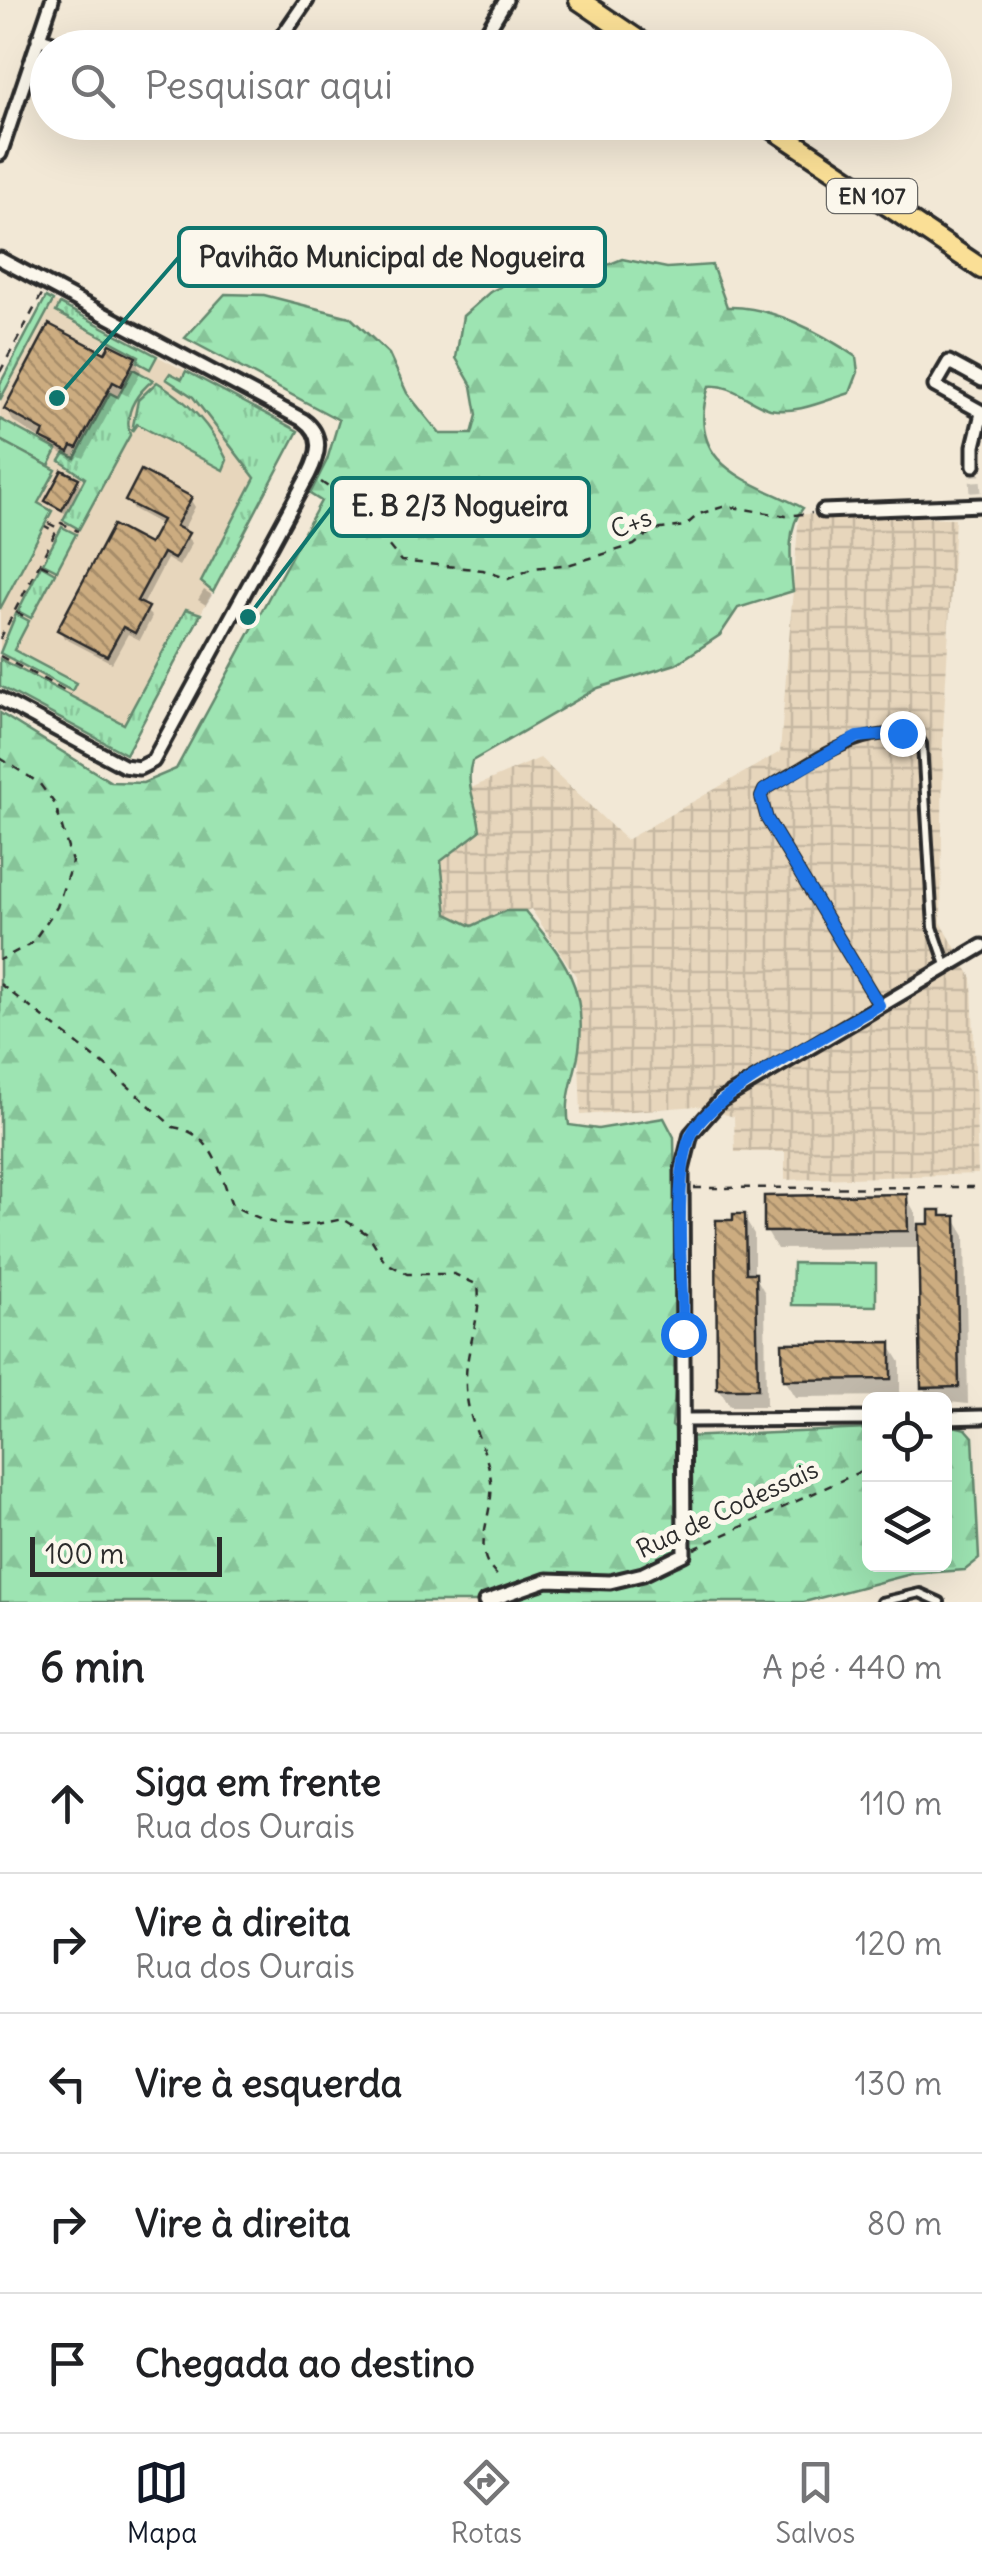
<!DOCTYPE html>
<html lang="pt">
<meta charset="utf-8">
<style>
body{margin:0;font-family:Delius,sans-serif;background:#f2f2f2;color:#202124}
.controls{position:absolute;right:30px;bottom:30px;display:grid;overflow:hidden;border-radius:15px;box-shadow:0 10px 40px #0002}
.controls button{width:90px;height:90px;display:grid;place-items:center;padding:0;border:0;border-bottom:2px solid #e0e0e0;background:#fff;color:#202124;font:50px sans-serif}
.scale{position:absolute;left:30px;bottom:25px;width:192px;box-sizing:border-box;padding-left:10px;border:5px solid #2b2b2b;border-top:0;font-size:28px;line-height:35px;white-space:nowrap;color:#2b2b2b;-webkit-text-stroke:8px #fbf7ec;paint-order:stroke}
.stop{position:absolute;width:30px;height:30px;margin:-22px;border:8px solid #1a73e8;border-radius:50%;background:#fff}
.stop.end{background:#1a73e8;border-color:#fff;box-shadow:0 2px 10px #0008}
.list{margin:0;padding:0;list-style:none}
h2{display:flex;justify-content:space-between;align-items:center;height:130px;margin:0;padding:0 40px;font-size:42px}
h2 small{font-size:32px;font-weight:400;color:#757577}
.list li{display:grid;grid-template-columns:65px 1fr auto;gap:30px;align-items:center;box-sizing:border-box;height:140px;padding:0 40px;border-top:2px solid #e0e0e0}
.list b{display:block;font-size:38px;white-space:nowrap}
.list p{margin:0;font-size:32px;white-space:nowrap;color:#757577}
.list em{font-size:32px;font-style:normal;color:#757577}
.icon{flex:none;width:55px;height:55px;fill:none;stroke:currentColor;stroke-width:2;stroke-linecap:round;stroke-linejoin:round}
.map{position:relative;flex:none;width:982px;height:1602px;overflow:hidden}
.search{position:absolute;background:#fff;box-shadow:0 10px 40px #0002;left:30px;right:30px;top:30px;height:110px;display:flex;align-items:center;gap:25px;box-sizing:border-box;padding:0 35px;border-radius:55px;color:#757577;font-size:38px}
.sheet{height:830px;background:#fff}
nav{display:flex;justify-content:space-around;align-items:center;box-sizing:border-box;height:140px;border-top:2px solid #e0e0e0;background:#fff;font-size:28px;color:#757577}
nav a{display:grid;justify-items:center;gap:5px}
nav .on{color:#111827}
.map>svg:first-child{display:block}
.built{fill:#e7d6bc}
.industrial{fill:url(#industrial-grid)}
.grass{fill:url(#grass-tufts);stroke:#64886e;stroke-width:2.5}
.forest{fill:url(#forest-firs);stroke:#64886e;stroke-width:2.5}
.park{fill:#9de4b2;stroke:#64886e;stroke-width:2.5}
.shadow{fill:#0003}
.building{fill:url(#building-back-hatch);stroke:#2b2b2b;stroke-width:2.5}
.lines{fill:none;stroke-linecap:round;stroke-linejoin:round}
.street-tunnel{stroke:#cac2b4;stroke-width:11;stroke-dasharray:11 5.5;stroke-linecap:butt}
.lane-casing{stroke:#2b2b2b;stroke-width:14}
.street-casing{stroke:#2b2b2b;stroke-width:19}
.primary-casing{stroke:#2b2b2b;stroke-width:25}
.path{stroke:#2b2b2b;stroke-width:2.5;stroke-dasharray:8 8;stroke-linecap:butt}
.lane{stroke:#fbf7ec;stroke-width:6}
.street{stroke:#fbf7ec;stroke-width:11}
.primary{stroke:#fadf96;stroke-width:18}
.route{stroke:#1a73e8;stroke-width:12}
.labels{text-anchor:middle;stroke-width:10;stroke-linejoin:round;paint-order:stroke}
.shield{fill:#fbf7ec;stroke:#696865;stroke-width:2.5}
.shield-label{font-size:22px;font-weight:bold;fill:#2b2b2b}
.street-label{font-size:25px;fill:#2b2b2b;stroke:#fbf7ec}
.leader{fill:none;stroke:#0f766e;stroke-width:4}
.callout-dot{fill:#0f766e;stroke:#fbf7ec;stroke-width:4}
.callout{fill:#fbf7ec;stroke:#0f766e;stroke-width:4}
.callout-label{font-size:28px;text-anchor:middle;font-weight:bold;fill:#2b2b2b}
</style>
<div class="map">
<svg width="982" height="1602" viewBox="0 0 982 1602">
<defs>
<pattern id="industrial-grid" width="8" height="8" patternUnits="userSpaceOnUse" patternTransform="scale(2.5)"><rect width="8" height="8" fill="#e7d6bc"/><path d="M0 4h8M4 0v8" fill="none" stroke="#c6b8a2"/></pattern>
<pattern id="grass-tufts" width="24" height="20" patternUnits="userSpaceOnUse" patternTransform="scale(2.5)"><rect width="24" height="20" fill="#9de4b2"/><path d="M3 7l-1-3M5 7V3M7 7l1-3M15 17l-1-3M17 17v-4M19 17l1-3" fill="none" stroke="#87c499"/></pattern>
<pattern id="forest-firs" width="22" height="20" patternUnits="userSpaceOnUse" patternTransform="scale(2.5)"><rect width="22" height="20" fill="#9de4b2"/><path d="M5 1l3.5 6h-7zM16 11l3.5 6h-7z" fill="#87c499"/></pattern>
<pattern id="building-back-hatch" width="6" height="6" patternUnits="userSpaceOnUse" patternTransform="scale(2.5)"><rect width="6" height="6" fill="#ccac80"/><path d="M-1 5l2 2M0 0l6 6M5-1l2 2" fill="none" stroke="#a68c69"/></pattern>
</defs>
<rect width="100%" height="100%" fill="#f2e8d6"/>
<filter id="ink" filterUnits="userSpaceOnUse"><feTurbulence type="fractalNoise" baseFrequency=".01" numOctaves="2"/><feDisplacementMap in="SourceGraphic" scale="20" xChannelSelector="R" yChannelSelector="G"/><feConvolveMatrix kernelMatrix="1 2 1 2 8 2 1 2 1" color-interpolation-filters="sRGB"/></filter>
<g filter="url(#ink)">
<path class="built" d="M46,297L298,431L126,754L0,686V384Z"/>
<path class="industrial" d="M799,514L955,518L943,732L941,922L972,978L978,1174L785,1180V1152H735L734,1117L697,1106L581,1115L576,976L531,909L446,942L393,822L540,758L626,840L780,752Z"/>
<path class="grass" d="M46,297L53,301L0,400V384Z
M60,304L157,356L150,369L137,362L139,356L56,312Z
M133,369L153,380C136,394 124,413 130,435L79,529L63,520L85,478L60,461L65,453L75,458L110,393L118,397Z
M186,371L298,431L213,592L201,582L255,478L193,397L166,379L170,373L182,379Z
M157,382C189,401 211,426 227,460L223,470L137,424L132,431L138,400Z
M0,419L57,450L49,466L0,440Z
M62,527L76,534L57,570L43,563Z
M41,565L55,573L31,618L18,611Z
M186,609L201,614L126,754L0,686V659L124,724Z
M16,614L29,621L14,650L76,683L72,691L0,653Z"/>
<path class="forest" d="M622,259L667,268L712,265L727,307C770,305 822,333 856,357L858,372L850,393C826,400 796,415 770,409C747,402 734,384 709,386C683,467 750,480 803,508C785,529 791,565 793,591L738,608L720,635L676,664L598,688L472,761C464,787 478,804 480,831L441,861L447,914L472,926L505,911H525C563,957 588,987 579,1050C575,1077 564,1097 569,1125L598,1129L664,1118L674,1137L678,1364L672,1426L684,1437L869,1429L870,1564H944L945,1424L966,1429L973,1437L979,1559L965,1570L911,1574L804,1602H0V713L111,782L143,783L176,769L321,501L310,494L327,460L339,420L185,338L225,294L264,295L350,317L389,354L407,393L440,434H472L477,415L472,386L456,358L463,316L490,292L528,273L578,277Z"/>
<path class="park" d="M0,440L56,470L38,503L52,511L0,609Z
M793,1263L876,1264V1306L792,1305Z"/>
<path class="shadow" d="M106,357L134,359L141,371L128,396L120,392L84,458L79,456L75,462L13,421L6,409Z
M77,480L80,485L65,513L51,506L48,501Z
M190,499L195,507L182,532L192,543L179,566L167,559L142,607L152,617L140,640L128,634L112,663L64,638L60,630L150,547L162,525L133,509L128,501Z
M204,590L212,595L206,605L198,600Z
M906,1197L916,1214V1227H932L939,1212L943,1219H955L965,1236L968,1404L930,1400L923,1387L921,1248L777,1249L767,1232Z
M743,1216L754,1234V1274L765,1293L766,1406H730L719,1388L736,1222Z
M889,1344L900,1362V1396L796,1397L785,1380Z"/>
<path class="building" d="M49,324L105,353L110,344L136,357L121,386L113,382L77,448L72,446L69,452L41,438L44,431L4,409Z
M62,470L79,478L62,510L45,501Z
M141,470L192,497L176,526L189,533L174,559L163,553L137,601L149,607L135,633L123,627L107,656L57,630L113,525L149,544L162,520L125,501Z
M907,1194L908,1231L764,1232V1196Z
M929,1210H941V1216H956L959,1387L921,1388L918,1224H929Z
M733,1214H745L746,1273H756L758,1389H717L716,1220H733Z
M891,1342V1379L783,1380L782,1343Z"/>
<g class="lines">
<path class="street-tunnel" d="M974,465L976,493"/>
<g class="lane-casing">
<path id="lane" d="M879,1005L767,819L761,797L764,790C814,762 858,724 917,736L922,744L933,927L946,965
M881,1602L920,1593L940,1602"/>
</g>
<g class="street-casing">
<path id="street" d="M38,38L67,48
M479,45L506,0
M274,48L307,0
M0,154L52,0
M0,259L303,420C324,435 319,454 309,474L153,761L139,768L124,766L0,699
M982,380L949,362L935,386L982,412
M974,465V446L982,413
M823,511L982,505
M944,1418L982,1417
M685,1420L870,1419
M485,1602L547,1580L610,1582L643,1574L684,1554L682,1170L691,1134L721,1100L982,946"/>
</g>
<g class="primary-casing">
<path id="primary" d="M579,0L650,48
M763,122L982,269"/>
</g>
<path class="path" d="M0,372L42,294
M321,482L374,519L383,539L401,561L483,570L508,579L534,568L571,564L634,545L653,530L685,526L699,514L726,506L786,516L812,513
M48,523L58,528L61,523L78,531
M41,564L56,571
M16,612L30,619
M0,639L56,532L45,526
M0,656L71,694
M0,758L39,783L55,804L72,862L57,907L32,943L0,960
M0,984L106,1066L173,1127C214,1133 219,1171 232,1205C276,1229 295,1229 343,1219L369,1235L385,1262L407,1274H454L478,1285C482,1316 467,1345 466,1376C464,1423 487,1442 491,1481C495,1518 465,1554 503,1580
M694,1188L982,1187
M694,1549L870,1467"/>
<use href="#lane" class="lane"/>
<use href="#street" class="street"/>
<use href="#primary" class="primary"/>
</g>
</g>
<g class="lines" filter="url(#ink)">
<path class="route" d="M683,1334C683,1284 672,1178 691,1135C710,1093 835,1032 879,1005L767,819L761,797L764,790L857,737L902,733"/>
</g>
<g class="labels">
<rect class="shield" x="827" y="179" width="90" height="34" rx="8"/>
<g class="shield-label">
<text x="872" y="204">EN 107</text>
</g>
<g class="street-label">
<text transform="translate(631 523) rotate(-21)" y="9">C+s</text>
<text transform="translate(727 1509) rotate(-25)" y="9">Rua de Codessais</text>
</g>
</g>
<path class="leader" d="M57 398L179 257M248 617L332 507"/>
<g class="callout-dot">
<circle cx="57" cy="398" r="10"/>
<circle cx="248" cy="617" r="10"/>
</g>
<g class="callout">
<rect x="179" y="228" width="426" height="58" rx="10"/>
<rect x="332" y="478" width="257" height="58" rx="10"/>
</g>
<g class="callout-label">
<text x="392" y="267">Pavihão Municipal de Nogueira</text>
<text x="460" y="516">E. B 2/3 Nogueira</text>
</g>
</svg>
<div class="controls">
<button><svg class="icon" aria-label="locate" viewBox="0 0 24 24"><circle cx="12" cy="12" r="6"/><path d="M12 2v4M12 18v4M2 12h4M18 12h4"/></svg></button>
<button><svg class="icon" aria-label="layers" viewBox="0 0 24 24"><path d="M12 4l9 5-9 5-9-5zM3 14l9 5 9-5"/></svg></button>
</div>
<div class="scale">100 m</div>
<div class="stop" style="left:683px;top:1334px"></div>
<div class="stop end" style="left:902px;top:733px"></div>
<div class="search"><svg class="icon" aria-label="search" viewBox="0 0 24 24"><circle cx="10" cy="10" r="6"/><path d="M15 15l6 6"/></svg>Pesquisar aqui</div>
</div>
<section class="sheet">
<h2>6 min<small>A pé · 440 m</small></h2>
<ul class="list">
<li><svg class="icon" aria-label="ahead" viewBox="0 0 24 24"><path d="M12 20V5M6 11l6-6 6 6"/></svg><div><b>Siga em frente</b><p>Rua dos Ourais</p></div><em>110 m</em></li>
<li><svg class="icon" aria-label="right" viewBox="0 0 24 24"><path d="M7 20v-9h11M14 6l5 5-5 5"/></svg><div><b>Vire à direita</b><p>Rua dos Ourais</p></div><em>120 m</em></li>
<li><svg class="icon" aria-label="left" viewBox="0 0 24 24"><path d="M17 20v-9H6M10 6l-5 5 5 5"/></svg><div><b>Vire à esquerda</b></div><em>130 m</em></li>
<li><svg class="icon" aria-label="right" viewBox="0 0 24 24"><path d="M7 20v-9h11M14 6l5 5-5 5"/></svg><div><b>Vire à direita</b></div><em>80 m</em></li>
<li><svg class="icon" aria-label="arrive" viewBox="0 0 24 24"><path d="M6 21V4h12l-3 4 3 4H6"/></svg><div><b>Chegada ao destino</b></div></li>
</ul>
</section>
<nav>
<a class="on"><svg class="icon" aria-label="map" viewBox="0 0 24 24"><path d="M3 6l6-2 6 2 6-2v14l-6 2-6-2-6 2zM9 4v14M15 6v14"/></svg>Mapa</a>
<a><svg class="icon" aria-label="directions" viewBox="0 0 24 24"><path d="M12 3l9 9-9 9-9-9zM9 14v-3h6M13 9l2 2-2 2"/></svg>Rotas</a>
<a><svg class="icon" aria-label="saved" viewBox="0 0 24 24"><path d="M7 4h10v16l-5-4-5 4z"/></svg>Salvos</a>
</nav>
